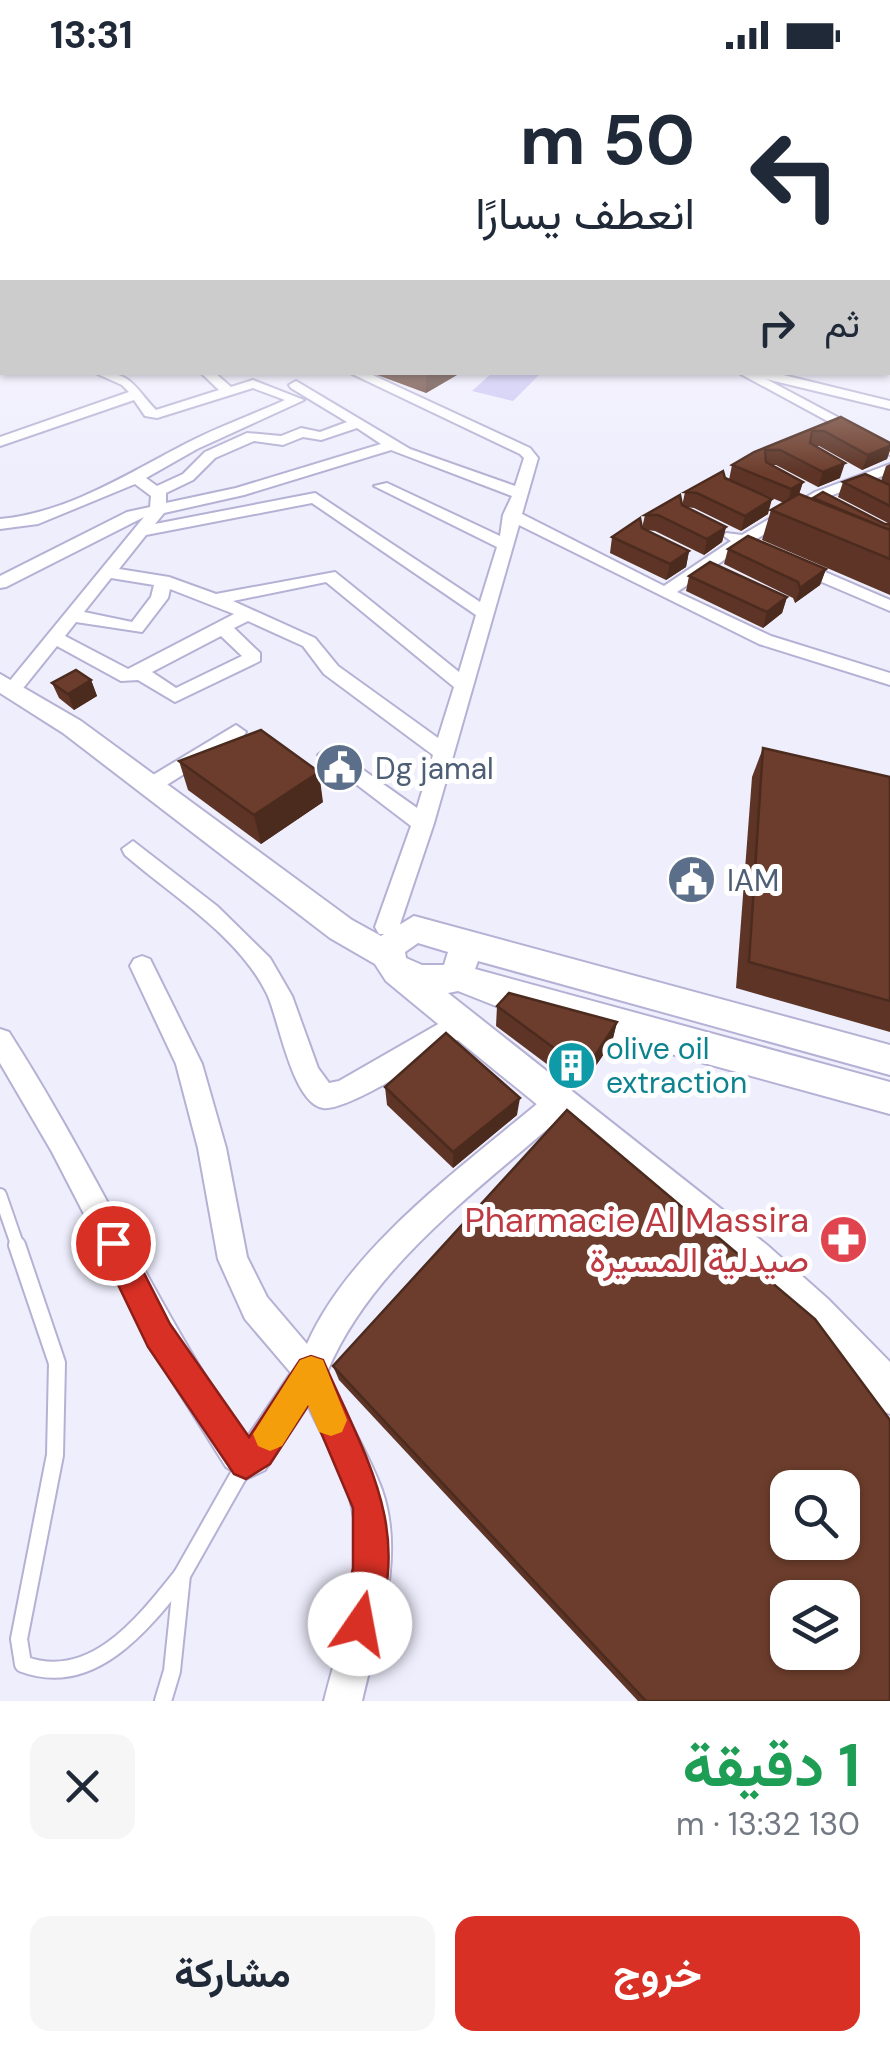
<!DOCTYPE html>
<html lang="ar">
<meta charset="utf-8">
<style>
:root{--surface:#fff;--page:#f6f6f7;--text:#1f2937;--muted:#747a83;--accent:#d93025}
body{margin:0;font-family:"DM Sans",Vazirmatn,sans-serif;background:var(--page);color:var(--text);direction:rtl;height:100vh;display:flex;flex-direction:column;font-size:38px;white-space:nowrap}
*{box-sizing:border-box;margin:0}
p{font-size:32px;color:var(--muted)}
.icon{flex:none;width:55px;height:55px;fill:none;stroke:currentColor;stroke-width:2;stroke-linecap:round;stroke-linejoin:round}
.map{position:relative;height:1631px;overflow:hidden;direction:ltr}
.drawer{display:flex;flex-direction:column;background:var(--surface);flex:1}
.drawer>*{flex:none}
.banner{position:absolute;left:0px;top:0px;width:890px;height:305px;box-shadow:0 2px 8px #0004;direction:rtl;background:#fff;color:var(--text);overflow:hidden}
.fabs{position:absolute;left:770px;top:1400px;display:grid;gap:20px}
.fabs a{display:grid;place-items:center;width:90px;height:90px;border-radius:20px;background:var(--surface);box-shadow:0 2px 8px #0004;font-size:50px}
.pin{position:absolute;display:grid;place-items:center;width:85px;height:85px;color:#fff;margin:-42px;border:5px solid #fff;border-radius:50%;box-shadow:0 2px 10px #0007}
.me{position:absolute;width:110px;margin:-55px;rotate:12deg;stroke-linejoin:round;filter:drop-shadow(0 0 8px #0008)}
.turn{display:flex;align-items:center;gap:35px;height:210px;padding:0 30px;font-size:45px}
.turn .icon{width:130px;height:130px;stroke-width:2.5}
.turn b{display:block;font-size:70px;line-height:85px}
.then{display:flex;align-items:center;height:95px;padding:0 30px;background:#0003;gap:20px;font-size:38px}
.round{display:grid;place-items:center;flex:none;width:105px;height:105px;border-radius:20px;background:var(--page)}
.summary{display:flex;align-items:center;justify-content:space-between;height:170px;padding:0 30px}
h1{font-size:60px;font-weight:700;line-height:75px;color:#1e9e55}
.cta{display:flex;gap:20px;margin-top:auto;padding:20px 30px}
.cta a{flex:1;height:115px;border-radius:20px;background:var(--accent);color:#fff;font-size:40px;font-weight:700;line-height:115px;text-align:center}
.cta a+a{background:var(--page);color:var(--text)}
.status{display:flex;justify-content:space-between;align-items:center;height:70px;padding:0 50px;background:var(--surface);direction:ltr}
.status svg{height:28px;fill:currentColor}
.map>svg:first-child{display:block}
.green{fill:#cac4f4}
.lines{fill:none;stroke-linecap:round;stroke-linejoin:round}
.lane-far1-casing{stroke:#b5b1d4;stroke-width:16}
.lane-casing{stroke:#b5b1d4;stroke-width:20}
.street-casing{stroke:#b5b1d4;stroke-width:4}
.secondary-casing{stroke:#b5b1d4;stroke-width:4}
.lane-far1{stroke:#fff;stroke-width:12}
.lane{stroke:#fff;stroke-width:16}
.street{fill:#fff;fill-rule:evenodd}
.secondary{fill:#fff;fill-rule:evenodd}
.wall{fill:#5d3426}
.shaded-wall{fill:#4c2b1f}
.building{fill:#6c3d2c;stroke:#4c2b1f;stroke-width:2.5;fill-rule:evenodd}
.route{fill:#d93025;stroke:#8d1f18;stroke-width:2.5}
.slow{fill:#f59e0b}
.labels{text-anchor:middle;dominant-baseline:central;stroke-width:10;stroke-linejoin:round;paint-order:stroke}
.service-label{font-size:30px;fill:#4e5e75;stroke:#fff;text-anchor:start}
.culture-label{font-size:30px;fill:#0d838f;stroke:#fff;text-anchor:start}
.near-health-label{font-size:35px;fill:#be3a42;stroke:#fff;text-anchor:end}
</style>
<div class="status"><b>13:31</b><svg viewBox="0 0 49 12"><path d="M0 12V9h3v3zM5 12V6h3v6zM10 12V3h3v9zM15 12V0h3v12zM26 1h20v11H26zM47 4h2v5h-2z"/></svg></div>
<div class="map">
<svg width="890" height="1631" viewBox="0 0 890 1631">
<rect width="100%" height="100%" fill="#efeefd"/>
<polygon class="green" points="528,302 539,305 513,331 472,321 492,303"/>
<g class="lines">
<defs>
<polyline id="lane-far1" points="0,1125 18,1177"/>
<g id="lane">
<path d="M17,1175L57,1293L55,1385L19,1569L23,1594C92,1620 143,1554 182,1505"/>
<polyline points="163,1631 172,1601 182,1505 246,1392"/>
</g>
<g id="street">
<rect x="0" y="181" width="2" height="6"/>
<polygon points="2,233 2,241 0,242 0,234"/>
<polygon points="2,277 2,285 0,286 0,278"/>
<path d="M93,302C133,302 132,315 156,340L219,320L200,302H214L231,317L253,310L304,330L197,379L146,408L157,416L183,404L205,382L247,363L281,366L301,358L320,362L347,352L291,318L289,315L296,311L410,379L515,416L524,388L520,384L348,302H366L530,378L538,388L522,444L664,516L731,471L724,466L726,463L742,465L815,422L890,394V403L825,428L755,470L760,475L758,478L743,477L677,522L771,566L890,603V615L759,574L519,455L434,753L399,857L395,864H379L375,857L411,756L318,685L328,678L335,680L417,738L433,685L324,604L303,576L248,551L234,558L260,583V591L175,632L138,610L121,611L57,576L20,622L13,624L4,618L144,447L6,517L0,518V506L127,442L150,437L151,426L135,414L38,454L0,459V449C67,443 127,404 185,374C217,357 252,345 285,330L253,318L157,348L145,346L134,330L0,376V367L129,322L122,315ZM357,358L381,374L236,418L166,433V423L193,410L215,388L254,371L283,375L303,367L321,370ZM391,380L512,426L503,445L500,466L387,413L374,416L497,477L480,532L315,423L155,454L164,443L244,425ZM312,433L476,545L459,602L335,502L216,524L169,507L119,499L146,465ZM111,508L154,515L151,527L132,552L84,542ZM326,512L454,617L438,668L338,596L315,568L233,531ZM170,519L234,544L128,599L65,566L76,552L142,562L168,528ZM221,566L242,586L176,618L152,602Z"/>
<polygon points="737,302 771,302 890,331 890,339 766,309 890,375 890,385"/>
<polygon points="795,489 890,530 890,541 789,498 789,490"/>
<polygon points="236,655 246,662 243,667 157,721 143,721 140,716 143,711"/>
<path d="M133,771L217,836L270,888L292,926L318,998L329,1013L339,1011L454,945L463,942L472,945L476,953L472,961C445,977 349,1042 323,1038C292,1033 279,949 267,924C239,866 172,826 125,785L122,779Z"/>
<path d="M142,886L150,889L202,994L226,1078L247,1187L267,1227L307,1274C351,1174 468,1093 550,1023L559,1020L568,1023L572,1032L568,1041C483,1117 372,1194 327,1302C342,1343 367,1379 382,1420C406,1489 377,1564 362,1631H324C341,1563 371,1488 347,1419C338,1390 320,1363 308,1335L265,1400L246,1409L226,1397L162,1295L52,1082L0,993V959L9,962C94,1094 157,1239 246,1369L291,1303L245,1249L218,1189L198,1078L176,994L130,896L134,889Z"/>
</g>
<path id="secondary" d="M0,604L81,651L352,850L381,866L414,846L890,975V1005L478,891L475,899L890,1012V1044L496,936L458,921L448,923L767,1175L828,1229L890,1292V1344L875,1338C727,1180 552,1049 386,911L375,894L330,868L63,663L0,623ZM418,873L448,882L444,895H422L406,888L405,882Z"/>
</defs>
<use href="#lane-far1" class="lane-far1-casing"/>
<use href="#lane" class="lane-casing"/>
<use href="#street" class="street-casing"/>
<use href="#secondary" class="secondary-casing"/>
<use href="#lane-far1" class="lane-far1"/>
<use href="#lane" class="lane"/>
<use href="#street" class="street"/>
<use href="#secondary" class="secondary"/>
</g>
<g class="wall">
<polygon points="369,302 462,302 426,323"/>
<polygon points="841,347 890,373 890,381 887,389 862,400 819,376 813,376 840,408 818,417 776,395 771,395 803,412 799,424 813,430 813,428 885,454 890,454 890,525 762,470 771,440 784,433 736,413 768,444 741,461 694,438 686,437 726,457 722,472 704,485 655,461 647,460 689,481 686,497 666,510 610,483 612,467 642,458 645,445 682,436 685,422 725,408 729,410 732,395"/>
<polygon points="890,394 890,454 838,427 843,412 881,411 886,396"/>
<polygon points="728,479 826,499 820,515 795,533 793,528 724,494"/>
<polygon points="689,506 787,527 782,543 763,558 686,521"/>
<polygon points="91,610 97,626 74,640 59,628 52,613"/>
<polygon points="763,678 890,707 890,962 736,918 752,707"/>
<polygon points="179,691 323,732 261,774 188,720"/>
<polygon points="497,936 617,952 612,972 580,1019 496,956"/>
<polygon points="385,1017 517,1045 453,1098 387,1035"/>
<polygon points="333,1296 890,1631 638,1631 339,1310"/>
</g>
<g class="shaded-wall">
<polygon points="426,302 462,302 426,323"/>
<polygon points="890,376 887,389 862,400 868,385"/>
<polygon points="845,393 840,408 818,417 823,402"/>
<polygon points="803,412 798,427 787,434 791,419"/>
<polygon points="772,429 768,444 741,461 745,446"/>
<polygon points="726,457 722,472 704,485 707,469"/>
<polygon points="689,481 686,497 666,510 670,494"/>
<polygon points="826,499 820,515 795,533 800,518"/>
<polygon points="787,527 782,543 763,558 767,542"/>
<polygon points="91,610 97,626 74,640 68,624"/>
<polygon points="319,702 323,732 261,774 254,745"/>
<polygon points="617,952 612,972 580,1019 585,1001"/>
<polygon points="520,1028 517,1045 453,1098 453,1082"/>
</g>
<g class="building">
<polygon points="841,347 890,373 890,376 868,385 824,361 812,361 810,373 845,393 823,402 780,380 765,380 766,392 803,412 791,419 732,395 754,382"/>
<polygon points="723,401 725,408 772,429 745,446 697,423 685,422"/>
<polygon points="865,404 890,415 890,436 843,412"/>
<polygon points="823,422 885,454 890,454 890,460 813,428"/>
<polygon points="799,424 890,460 890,489 771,440"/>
<polygon points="680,425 682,435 726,457 707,469 658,445 645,445"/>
<polygon points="640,448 642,458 689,481 670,494 612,467"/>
<polygon points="748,466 826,499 800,518 798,512 728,479"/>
<polygon points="710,492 787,527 767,542 689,506"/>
<polygon points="76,600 91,610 68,624 52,613"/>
<polygon points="261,660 319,702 254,745 179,691"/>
<polygon points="763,678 890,707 890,931 749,892"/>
<polygon points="509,923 617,952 585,1001 497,936"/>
<polygon points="446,963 520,1028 453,1082 385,1017"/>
<path d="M567,1040L815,1249L890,1350V1631H646L333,1296ZM788,1418H842V1472H788ZM788,1528H842V1582H788Z"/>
</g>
<linearGradient id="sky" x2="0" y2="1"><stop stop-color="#8bb6e8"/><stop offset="0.43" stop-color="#f8f7fe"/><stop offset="1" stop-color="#f8f7fe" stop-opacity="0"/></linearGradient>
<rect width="890" height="403" fill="url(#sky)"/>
<path class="route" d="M113,1158L123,1162L170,1254L249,1367L300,1290L311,1286L323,1290C364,1385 416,1462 372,1567L360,1572L347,1567L341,1554L353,1498V1438L309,1334L270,1394L246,1409L234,1404L148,1277L98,1173L103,1162Z"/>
<polygon class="slow" points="311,1286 323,1290 347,1350 342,1362 331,1366 319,1362 308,1335 282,1376 270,1381 258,1376 253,1364 300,1290"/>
<defs>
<symbol id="civic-disc" viewBox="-11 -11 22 22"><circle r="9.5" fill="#5c6f8a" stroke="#fff"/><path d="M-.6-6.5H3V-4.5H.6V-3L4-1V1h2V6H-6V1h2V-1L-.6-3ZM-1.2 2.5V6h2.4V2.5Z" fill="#fff"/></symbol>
<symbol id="building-disc" viewBox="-11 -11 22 22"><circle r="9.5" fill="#0f9aa8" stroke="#fff"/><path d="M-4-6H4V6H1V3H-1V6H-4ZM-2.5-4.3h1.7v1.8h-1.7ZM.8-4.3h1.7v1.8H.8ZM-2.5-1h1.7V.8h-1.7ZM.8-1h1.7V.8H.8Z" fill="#fff"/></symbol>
<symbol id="pharmacy-disc" viewBox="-11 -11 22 22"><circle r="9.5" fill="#e0444e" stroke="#fff"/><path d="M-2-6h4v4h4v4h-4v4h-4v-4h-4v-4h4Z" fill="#fff"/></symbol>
</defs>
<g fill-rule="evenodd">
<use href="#civic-disc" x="312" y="670" width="55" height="55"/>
<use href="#civic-disc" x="664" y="782" width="55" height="55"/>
<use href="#building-disc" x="544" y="968" width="55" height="55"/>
<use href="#pharmacy-disc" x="816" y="1142" width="55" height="55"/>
</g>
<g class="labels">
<g class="service-label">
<text x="375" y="698">Dg jamal</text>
<text x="727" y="810">IAM</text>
</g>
<g class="culture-label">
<text x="606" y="978">olive oil<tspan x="606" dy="34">extraction</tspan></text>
</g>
<g class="near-health-label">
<text x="809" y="1150">Pharmacie Al Massira<tspan x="809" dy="40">صيدلية المسيرة</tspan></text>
</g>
</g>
</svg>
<div class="fabs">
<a><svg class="icon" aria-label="search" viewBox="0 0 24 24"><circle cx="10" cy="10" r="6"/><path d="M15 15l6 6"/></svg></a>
<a><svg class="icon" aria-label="layers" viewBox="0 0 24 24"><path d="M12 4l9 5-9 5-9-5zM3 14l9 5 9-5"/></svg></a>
</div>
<div class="pin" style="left:113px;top:1173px;background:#d93025"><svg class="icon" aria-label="arrive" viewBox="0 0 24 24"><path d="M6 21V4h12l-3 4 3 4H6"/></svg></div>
<svg class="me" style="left:360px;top:1554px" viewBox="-20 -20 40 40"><circle r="19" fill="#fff"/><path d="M0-13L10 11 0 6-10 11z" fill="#d93025"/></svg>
<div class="banner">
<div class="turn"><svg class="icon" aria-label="left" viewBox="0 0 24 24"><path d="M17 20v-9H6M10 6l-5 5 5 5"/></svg><div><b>50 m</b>انعطف يسارًا</div></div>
<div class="then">ثم<svg class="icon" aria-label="right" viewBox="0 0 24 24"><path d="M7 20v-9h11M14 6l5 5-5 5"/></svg></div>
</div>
</div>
<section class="drawer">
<div class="summary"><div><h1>1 دقيقة</h1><p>130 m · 13:32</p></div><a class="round"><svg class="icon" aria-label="close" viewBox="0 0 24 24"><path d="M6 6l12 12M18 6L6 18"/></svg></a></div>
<div class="cta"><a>خروج</a><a>مشاركة</a></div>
</section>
